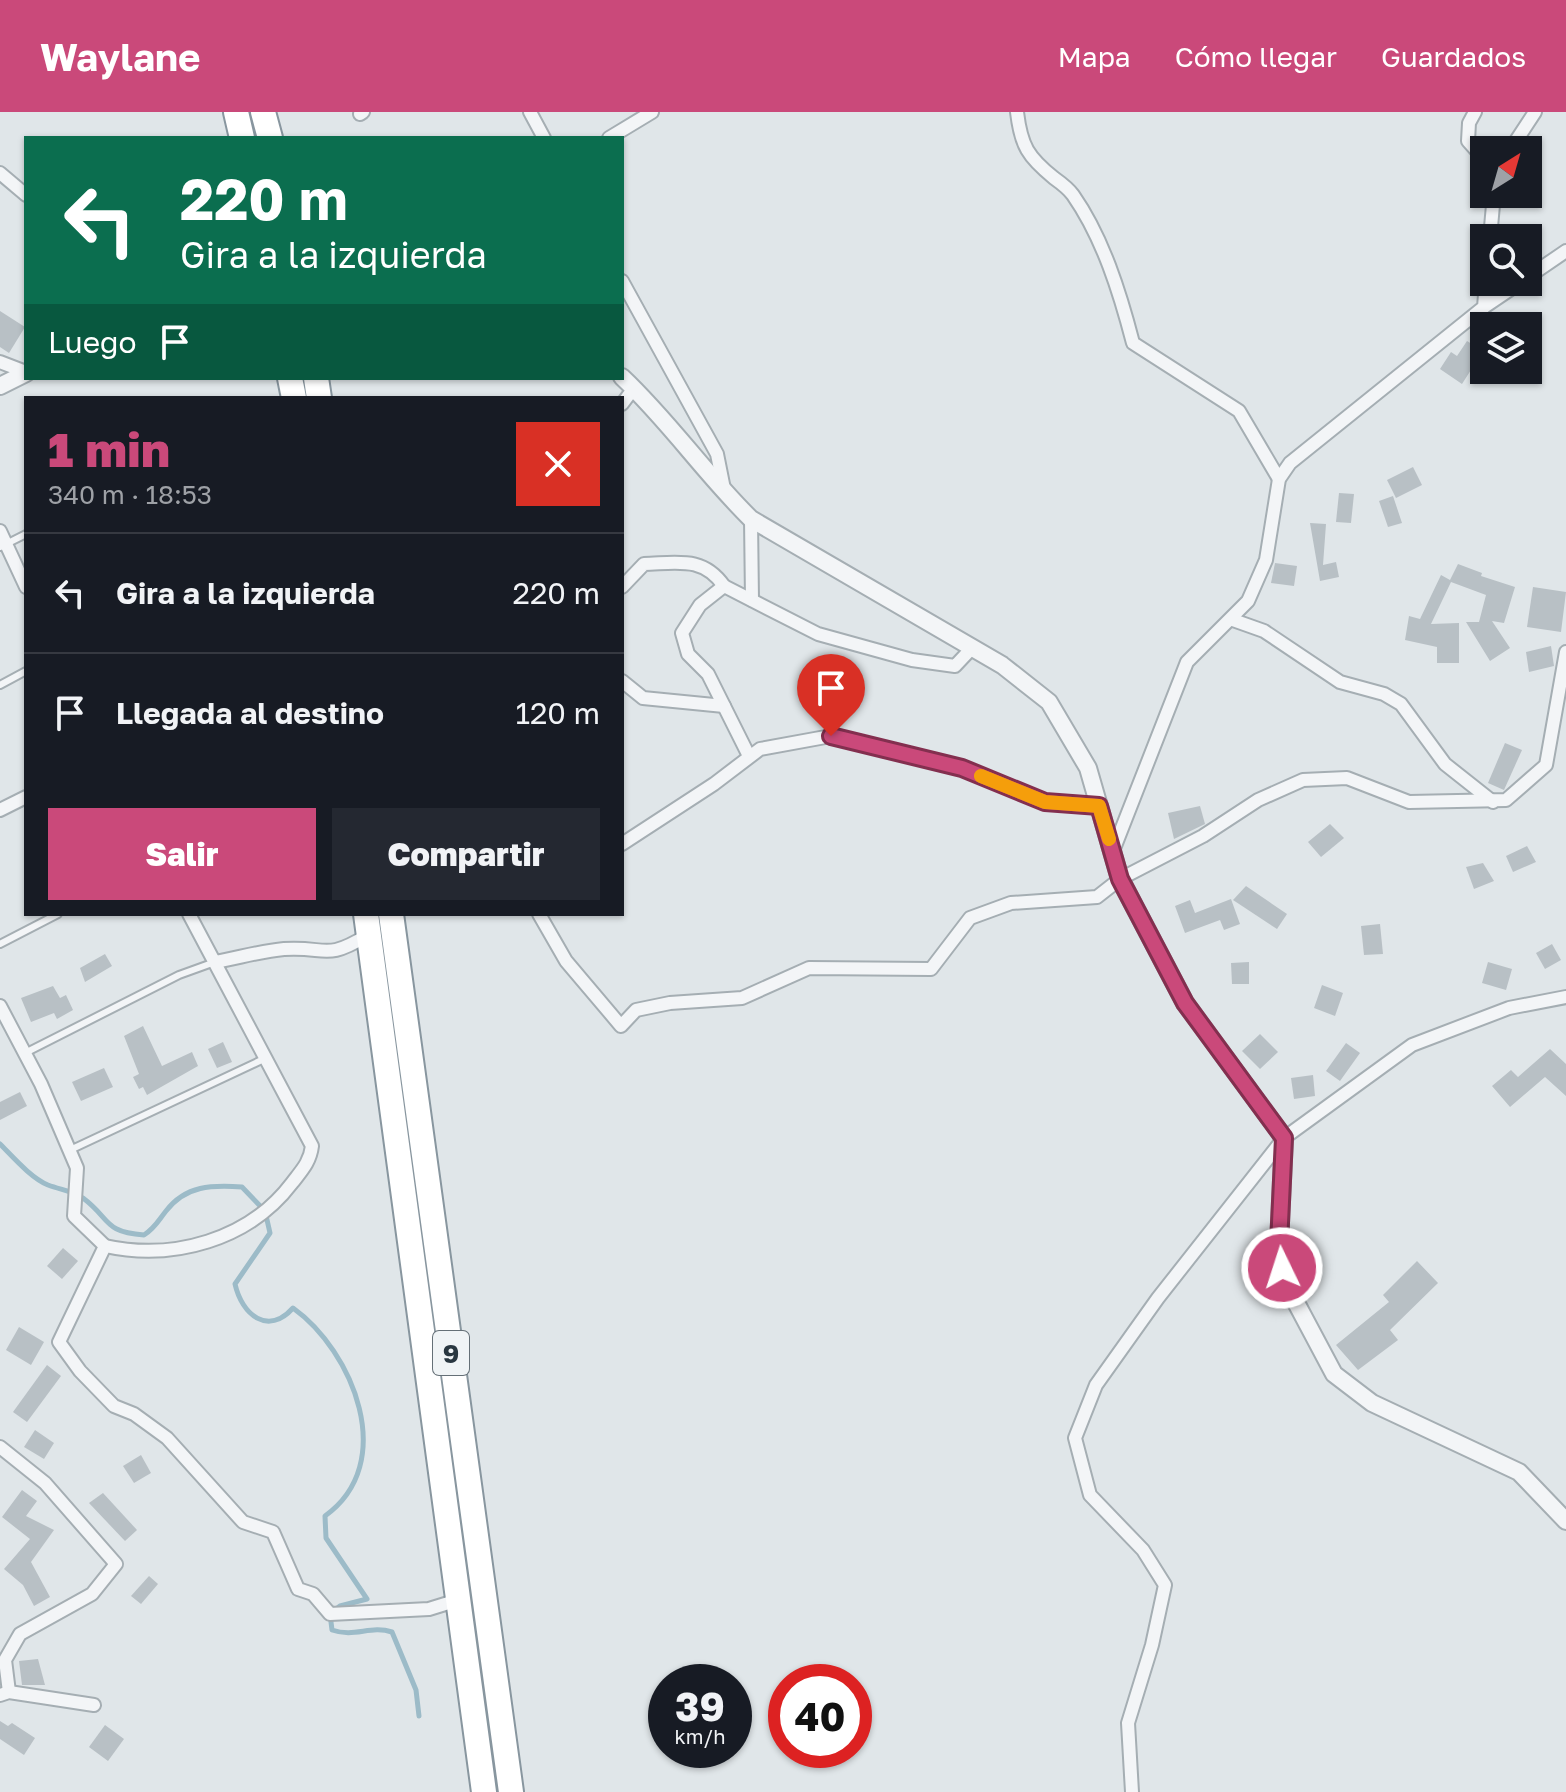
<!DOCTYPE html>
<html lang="es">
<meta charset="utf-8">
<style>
:root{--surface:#171b24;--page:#242831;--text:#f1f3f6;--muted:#9ea1a6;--line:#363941;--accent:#ca497a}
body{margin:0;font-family:"Golos Text",sans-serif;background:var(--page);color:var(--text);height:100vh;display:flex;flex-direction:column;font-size:30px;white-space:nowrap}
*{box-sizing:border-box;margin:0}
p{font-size:26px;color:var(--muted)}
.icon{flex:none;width:44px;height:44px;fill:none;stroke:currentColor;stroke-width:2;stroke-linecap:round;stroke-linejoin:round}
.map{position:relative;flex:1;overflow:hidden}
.side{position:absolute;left:24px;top:284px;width:600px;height:520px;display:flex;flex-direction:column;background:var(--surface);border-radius:0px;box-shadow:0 2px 6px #0004}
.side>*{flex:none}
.guide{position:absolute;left:24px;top:24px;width:600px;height:244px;border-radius:0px;box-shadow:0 2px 6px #0004;background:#0b6e4f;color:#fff;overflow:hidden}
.needle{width:52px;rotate:37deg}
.buttons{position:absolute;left:1470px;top:24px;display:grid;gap:16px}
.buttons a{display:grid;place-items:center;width:72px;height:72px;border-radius:0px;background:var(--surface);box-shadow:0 2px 6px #0004;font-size:40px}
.speed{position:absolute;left:648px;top:1552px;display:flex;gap:16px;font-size:40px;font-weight:700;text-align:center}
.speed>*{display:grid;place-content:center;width:104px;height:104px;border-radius:50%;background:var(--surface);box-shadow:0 2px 6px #0004;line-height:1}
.speed small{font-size:20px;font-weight:400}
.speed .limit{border:12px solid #d22;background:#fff;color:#111}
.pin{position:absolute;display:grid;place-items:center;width:68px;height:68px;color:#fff;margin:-82px -34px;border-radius:50% 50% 50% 0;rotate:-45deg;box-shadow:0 0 8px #0007}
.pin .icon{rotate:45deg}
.me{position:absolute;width:88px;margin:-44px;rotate:356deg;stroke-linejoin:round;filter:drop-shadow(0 0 6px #0008)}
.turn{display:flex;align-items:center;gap:28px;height:168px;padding:0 24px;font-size:36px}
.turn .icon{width:104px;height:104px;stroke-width:2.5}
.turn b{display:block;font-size:56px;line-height:68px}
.then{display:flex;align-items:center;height:76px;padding:0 24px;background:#0003;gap:16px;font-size:30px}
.round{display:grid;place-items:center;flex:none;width:84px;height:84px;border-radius:0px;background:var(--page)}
.overview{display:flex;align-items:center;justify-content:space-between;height:136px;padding:0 24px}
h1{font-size:48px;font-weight:800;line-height:60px;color:var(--accent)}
.cta{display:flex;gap:16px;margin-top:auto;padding:16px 24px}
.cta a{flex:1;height:92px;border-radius:0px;background:var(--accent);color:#fff;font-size:32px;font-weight:800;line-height:92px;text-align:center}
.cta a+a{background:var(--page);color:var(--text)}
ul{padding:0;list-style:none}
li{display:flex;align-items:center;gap:24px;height:120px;padding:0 24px;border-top:2px solid var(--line)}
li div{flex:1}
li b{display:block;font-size:30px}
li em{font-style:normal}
header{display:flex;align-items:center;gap:48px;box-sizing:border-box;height:112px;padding:0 40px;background:var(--accent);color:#fff}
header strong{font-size:38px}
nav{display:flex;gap:44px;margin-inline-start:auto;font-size:28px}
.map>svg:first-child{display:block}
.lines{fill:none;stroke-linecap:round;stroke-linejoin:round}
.stream{stroke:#9cbbc8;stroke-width:5}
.building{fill:#b8c0c5}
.service-casing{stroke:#a5aeb3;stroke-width:10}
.minor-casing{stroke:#a5aeb3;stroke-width:16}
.tertiary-casing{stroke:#a5aeb3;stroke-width:20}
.motorway-casing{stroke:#88969f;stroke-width:28}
.service{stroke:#f3f5f7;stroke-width:6}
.minor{stroke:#f3f5f7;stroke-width:12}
.tertiary{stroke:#f3f5f7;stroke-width:16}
.motorway{stroke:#fff;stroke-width:24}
.route-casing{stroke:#832f4f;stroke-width:20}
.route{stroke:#ca497a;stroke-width:14}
.slow{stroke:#f59e0b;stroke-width:14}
.labels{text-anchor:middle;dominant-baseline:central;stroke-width:8;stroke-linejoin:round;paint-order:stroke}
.shield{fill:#f0f4f6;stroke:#657077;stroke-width:2}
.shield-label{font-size:26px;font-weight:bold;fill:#293740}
</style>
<header>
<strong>Waylane</strong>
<nav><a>Mapa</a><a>Cómo llegar</a><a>Guardados</a></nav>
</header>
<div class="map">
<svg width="1566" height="1680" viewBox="0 0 1566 1680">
<rect width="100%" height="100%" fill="#e0e6e9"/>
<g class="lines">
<path class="stream" d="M0,1032C13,1045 31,1066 48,1073C61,1078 71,1078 83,1086C111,1107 103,1120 144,1123C155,1116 158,1109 166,1099C186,1073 212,1073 242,1075L265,1099L270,1121L235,1172C242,1203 268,1224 293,1196C353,1239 399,1351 325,1404L326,1426L367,1487L340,1494L330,1502L332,1518C355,1526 370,1513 392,1520L416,1578L419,1604"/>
</g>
<g class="building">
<polygon points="0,199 25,215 9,241 0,235"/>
<polygon points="1467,229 1483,239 1462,272 1440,257 1451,240 1457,244"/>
<polygon points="1413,355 1422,373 1396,386 1387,368"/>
<polygon points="1339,381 1354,382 1351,411 1336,410"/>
<polygon points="1393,384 1402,411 1388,415 1379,389"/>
<polygon points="1310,411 1326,412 1323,453 1336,450 1339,465 1320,469"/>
<polygon points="1275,451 1297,454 1294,474 1271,471"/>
<polygon points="1458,452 1482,461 1481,464 1515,475 1504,511 1492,509 1510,536 1490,549 1466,510 1479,510 1486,483 1451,470 1431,512 1459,511 1459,551 1437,551 1437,535 1405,528 1409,504 1420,507 1441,463 1450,468"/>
<polygon points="1533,475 1566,480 1561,520 1527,515"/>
<polygon points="1551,534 1554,554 1529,560 1526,540"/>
<polygon points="1505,631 1522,638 1504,678 1488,671"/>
<polygon points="1200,694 1205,712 1174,727 1168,701"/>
<polygon points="1330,712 1344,726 1321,745 1308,730"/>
<polygon points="1527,734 1536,750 1513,760 1506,744"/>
<polygon points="1483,751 1494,769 1474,777 1466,755"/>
<polygon points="1246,774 1287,802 1277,817 1233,788"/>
<polygon points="1231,787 1240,812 1224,818 1220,808 1185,821 1175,794 1190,788 1195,801"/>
<polygon points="1380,812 1383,842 1364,843 1361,814"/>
<polygon points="1552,832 1561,848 1545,857 1536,841"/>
<polygon points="105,842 112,854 85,870 80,856"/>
<polygon points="1249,850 1249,872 1232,872 1231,851"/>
<polygon points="1488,850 1512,857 1506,878 1482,871"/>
<polygon points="1322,873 1343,881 1335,904 1314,896"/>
<polygon points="53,874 60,886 66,883 73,898 57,907 54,901 31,910 21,886"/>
<polygon points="143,914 162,954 192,940 198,954 147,983 143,975 139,977 133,965 139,962 124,924"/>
<polygon points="1260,922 1278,940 1260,957 1242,939"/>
<polygon points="223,930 232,950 217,956 208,937"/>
<polygon points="1346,931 1360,941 1340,969 1326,959"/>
<polygon points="1550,937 1566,952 1566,984 1545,965 1510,995 1492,974 1511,958 1518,965"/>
<polygon points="104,956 113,975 81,989 72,970"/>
<polygon points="1313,963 1315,984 1294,987 1291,966"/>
<polygon points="20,980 27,994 0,1008 0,990"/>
<polygon points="63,1136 78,1149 62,1167 47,1154"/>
<polygon points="1417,1149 1438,1171 1390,1218 1398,1228 1358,1258 1336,1233 1389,1190 1383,1183"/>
<polygon points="19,1215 44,1230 31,1253 6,1238"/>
<polygon points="47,1253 61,1264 27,1310 13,1300"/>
<polygon points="35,1318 54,1331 44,1347 24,1335"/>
<polygon points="141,1343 151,1361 134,1371 123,1354"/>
<polygon points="22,1378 37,1389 26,1404 54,1418 31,1450 50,1485 34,1494 23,1473 4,1457 30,1427 2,1405"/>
<polygon points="103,1381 137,1418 125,1429 89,1391"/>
<polygon points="149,1464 158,1472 141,1492 131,1484"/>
<polygon points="38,1547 45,1573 22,1573 19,1549"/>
<polygon points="0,1609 8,1614 12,1611 35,1626 24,1643 0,1627"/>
<polygon points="105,1613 124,1627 108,1649 89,1635"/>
</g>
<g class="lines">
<defs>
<g id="service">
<polyline points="0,435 26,422"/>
<polyline points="0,573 26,559"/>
<polyline points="0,832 58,802"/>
<polyline points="25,941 179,863 215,850"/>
<polyline points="70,1038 266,946"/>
</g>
<g id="minor">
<polyline points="530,0 544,26"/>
<path d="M1017,0C1021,34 1028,45 1054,66C1061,71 1068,76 1073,83C1103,126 1120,181 1133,231L1239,299L1279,367"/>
<polyline points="1475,0 1469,11 1468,29 1484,47"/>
<polyline points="360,2 363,0"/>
<polyline points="609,26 652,0"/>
<polyline points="1510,38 1535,0"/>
<polyline points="0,61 26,83"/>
<polyline points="1490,126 1494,82"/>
<polyline points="1528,165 1566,139"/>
<polyline points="622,169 717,342 724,377"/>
<polyline points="1484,195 1521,170"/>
<polyline points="0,250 26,260"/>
<polyline points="622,292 634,276"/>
<polyline points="751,407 752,488"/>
<polyline points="0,419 26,475"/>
<path d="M622,475L644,452C678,451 703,444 724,474"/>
<polyline points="1233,508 1264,519 1340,570 1384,582 1401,592 1445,652 1493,690"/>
<polyline points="622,569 643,586 724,594"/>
<polyline points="749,644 708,562 688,542 682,521 700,493 724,474 818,522 912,548 955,554 971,537"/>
<polyline points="0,698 26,685"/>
<polyline points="622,732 714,672 760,637 831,624 962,656 1045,690 1099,694"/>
<polyline points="1113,739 1187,550 1248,489 1266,448 1279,367 1290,351 1484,195 1486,170"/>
<polyline points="539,802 566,849 621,914 636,898 670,891 742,886 809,856 931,857 970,806 1011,791 1097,785 1120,767 1203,724 1258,688 1303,668 1347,666 1409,690 1506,688 1546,653 1566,540"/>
<path d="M215,850C238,846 261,839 284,837C328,834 323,850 368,823"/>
<polyline points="0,894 41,972 77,1056 74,1104 105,1134 59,1230 80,1259 114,1294 134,1302 167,1326 243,1410 273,1420 298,1477 313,1482 330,1502 429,1497 458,1488"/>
<path d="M105,1134C173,1149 249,1128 292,1071C302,1058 310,1050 312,1034L189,802"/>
<polyline points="0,1335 45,1371 116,1452 92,1482 20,1522 5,1548 9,1580"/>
<polyline points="0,1583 9,1580 94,1593"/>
<polyline points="1132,1680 1128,1611 1152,1533 1165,1473 1143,1438 1090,1383 1075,1326 1096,1273 1158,1186 1284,1026 1412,933 1509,896 1566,885"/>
</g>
<g id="tertiary">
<path d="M622,265C669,309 705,362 751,407L1002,553L1049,590L1088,656L1120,767L1185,891L1284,1026L1279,1132L1282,1156L1292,1183L1334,1262L1372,1291L1519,1360L1566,1409"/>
<polyline points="0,274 26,261"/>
</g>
<g id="motorway">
<polyline points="236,0 242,26"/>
<polyline points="263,0 270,26"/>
<polyline points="290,266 294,286"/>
<polyline points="316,266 319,286"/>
<polyline points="366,802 484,1680"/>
<polyline points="391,802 511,1680"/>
</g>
</defs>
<use href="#service" class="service-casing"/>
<use href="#minor" class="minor-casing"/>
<use href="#tertiary" class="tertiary-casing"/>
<use href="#motorway" class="motorway-casing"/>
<use href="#service" class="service"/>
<use href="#minor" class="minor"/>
<use href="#tertiary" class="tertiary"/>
<use href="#motorway" class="motorway"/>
</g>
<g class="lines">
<defs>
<polyline id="route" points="831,624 962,656 1045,690 1099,694 1120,767 1185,891 1284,1026 1279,1132 1282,1156"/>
</defs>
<use href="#route" class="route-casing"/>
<use href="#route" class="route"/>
<polyline class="slow" points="981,664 1045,690 1099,694 1109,727"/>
</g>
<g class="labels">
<rect class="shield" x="433" y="1219" width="36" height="44" rx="6"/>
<g class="shield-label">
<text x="451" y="1241">9</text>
</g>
</g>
</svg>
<div class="buttons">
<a><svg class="needle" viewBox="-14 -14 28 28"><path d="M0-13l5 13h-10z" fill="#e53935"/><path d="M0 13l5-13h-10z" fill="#9ea1a6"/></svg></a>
<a><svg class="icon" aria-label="search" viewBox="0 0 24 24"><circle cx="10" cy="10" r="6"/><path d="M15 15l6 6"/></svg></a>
<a><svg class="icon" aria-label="layers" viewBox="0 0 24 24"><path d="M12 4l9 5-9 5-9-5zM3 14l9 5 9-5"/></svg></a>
</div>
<div class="speed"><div>39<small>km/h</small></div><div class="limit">40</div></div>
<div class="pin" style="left:831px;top:624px;background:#d93025"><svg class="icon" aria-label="arrive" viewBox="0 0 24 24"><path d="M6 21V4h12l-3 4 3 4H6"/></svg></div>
<svg class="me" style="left:1282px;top:1156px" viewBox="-20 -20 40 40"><circle r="17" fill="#ca497a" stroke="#fff" stroke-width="3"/><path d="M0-11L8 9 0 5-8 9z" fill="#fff"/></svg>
<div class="guide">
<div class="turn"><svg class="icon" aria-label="left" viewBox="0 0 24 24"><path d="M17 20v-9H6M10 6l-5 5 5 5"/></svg><div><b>220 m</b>Gira a la izquierda</div></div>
<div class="then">Luego<svg class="icon" aria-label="arrive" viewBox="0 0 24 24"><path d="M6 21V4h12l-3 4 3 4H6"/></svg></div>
</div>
<section class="side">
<div class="overview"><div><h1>1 min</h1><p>340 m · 18:53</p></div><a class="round" style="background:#d93025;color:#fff"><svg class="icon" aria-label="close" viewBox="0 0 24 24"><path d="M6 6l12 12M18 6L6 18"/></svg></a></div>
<ul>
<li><svg class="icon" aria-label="left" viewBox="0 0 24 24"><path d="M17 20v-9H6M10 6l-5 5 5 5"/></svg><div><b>Gira a la izquierda</b></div><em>220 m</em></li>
<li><svg class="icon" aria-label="arrive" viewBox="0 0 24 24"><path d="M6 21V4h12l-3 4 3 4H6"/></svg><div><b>Llegada al destino</b></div><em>120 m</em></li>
</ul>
<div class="cta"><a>Salir</a><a>Compartir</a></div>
</section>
</div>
